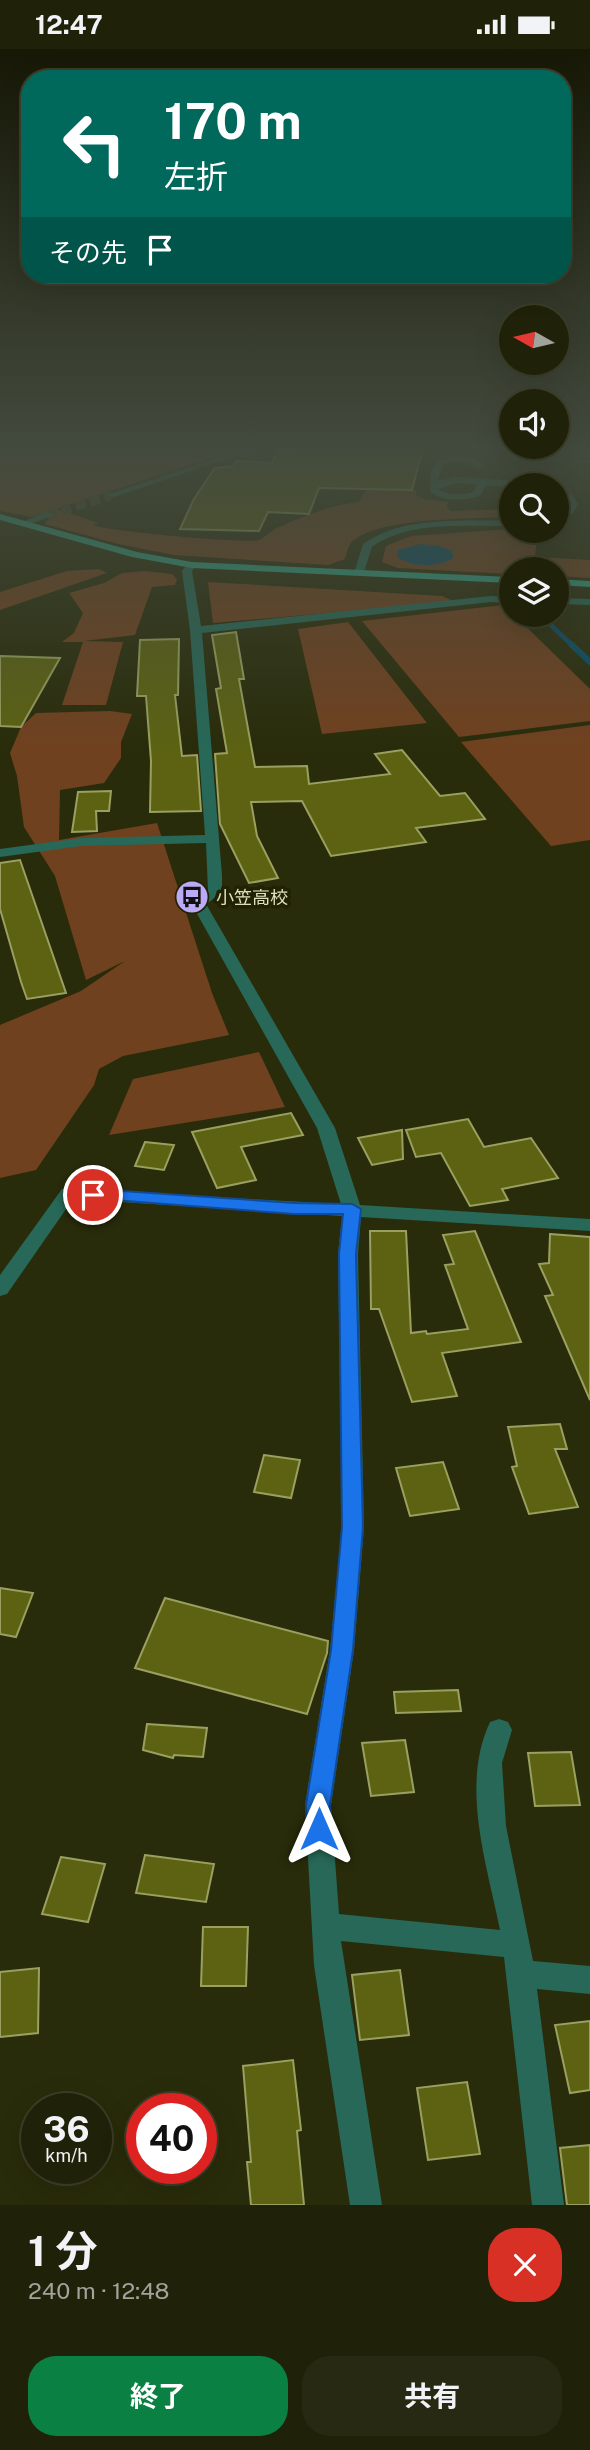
<!DOCTYPE html>
<html lang="ja">
<meta charset="utf-8">
<style>
:root{--surface:#1f2108;--page:#272912;--text:#f1f3f6;--muted:#a1a39c;--line:#3c3e29;--accent:#0b8043}
body{margin:0;font-family:"Public Sans","Noto Sans JP",sans-serif;background:var(--page);color:var(--text);height:100vh;display:flex;flex-direction:column;font-size:26px;white-space:nowrap}
*{box-sizing:border-box;margin:0}
p{font-size:23px;color:var(--muted)}
.icon{flex:none;width:38px;height:38px;fill:none;stroke:currentColor;stroke-width:2;stroke-linecap:round;stroke-linejoin:round}
.map{position:relative;height:2156px;overflow:hidden}
.drawer{display:flex;flex-direction:column;background:var(--surface);flex:1}
.drawer>*{flex:none}
.banner{position:absolute;left:21px;top:21px;width:550px;height:214px;border-radius:28px;box-shadow:0 7px 28px #0002,0 0 0 2px var(--line);background:#00695c;color:#fff;overflow:hidden}
.needle{width:46px;rotate:278deg}
.tools{position:absolute;left:499px;top:256px;display:grid;gap:14px}
.tools a{display:grid;place-items:center;width:70px;height:70px;border-radius:50%;background:var(--surface);box-shadow:0 7px 28px #0002,0 0 0 2px var(--line);font-size:35px}
.speed{position:absolute;left:21px;top:2044px;display:flex;gap:14px;font-size:35px;font-weight:700;text-align:center}
.speed>*{display:grid;place-content:center;width:91px;height:91px;border-radius:50%;background:var(--surface);box-shadow:0 7px 28px #0002,0 0 0 2px var(--line);line-height:1}
.speed small{font-size:18px;font-weight:400}
.speed .limit{border:10px solid #d22;background:#fff;color:#111}
.pin{position:absolute;display:grid;place-items:center;width:60px;height:60px;color:#fff;margin:-30px;border:4px solid #fff;border-radius:50%;box-shadow:0 2px 7px #0007}
.me{position:absolute;width:77px;margin:-38px;rotate:0deg;stroke-linejoin:round;filter:drop-shadow(0 0 5px #0008)}
.turn{display:flex;align-items:center;gap:24px;height:147px;padding:0 28px;font-size:32px}
.turn .icon{width:91px;height:91px;stroke-width:2.5}
.turn b{display:block;font-size:49px;line-height:60px}
.then{display:flex;align-items:center;height:66px;padding:0 28px;background:#0003;gap:14px;font-size:26px}
.round{display:grid;place-items:center;flex:none;width:74px;height:74px;border-radius:28px;background:var(--page)}
.headline{display:flex;align-items:center;justify-content:space-between;height:119px;padding:0 28px}
h1{font-size:42px;font-weight:700;line-height:52px}
.cta{display:flex;gap:14px;margin-top:auto;padding:14px 28px}
.cta a{flex:1;height:80px;border-radius:28px;background:var(--accent);color:#fff;font-size:28px;font-weight:700;line-height:80px;text-align:center}
.cta a+a{background:var(--page);color:var(--text)}
.status{display:flex;justify-content:space-between;align-items:center;height:49px;padding:0 35px;background:var(--surface);direction:ltr}
.status svg{height:19px;fill:currentColor}
.map>svg:first-child{display:block}
.green{fill:#70411f}
.water{fill:#074d6a}
.lines{fill:none;stroke-linecap:round;stroke-linejoin:round}
.stream-far1{stroke:#074d6a;stroke-width:4.5}
.stream{stroke:#074d6a;stroke-width:6}
.building{fill:#5c6212;stroke:#99a060;stroke-width:2}
.minor-tunnel{stroke:#444725;stroke-width:10;stroke-dasharray:10 5;stroke-linecap:butt}
.path{stroke:#888c6b;stroke-width:2.5;stroke-dasharray:1 2.5;stroke-linecap:butt}
.minor{fill:#276858;fill-rule:evenodd}
.major{fill:#2fa287;fill-rule:evenodd}
.route{fill:#1a73e8;stroke:#114b97;stroke-width:2}
.labels{text-anchor:middle;dominant-baseline:central;stroke-width:7;stroke-linejoin:round;paint-order:stroke}
.poi-label{font-size:18px;fill:#dce1c1;stroke:#202202;text-anchor:start}
</style>
<div class="status"><b>12:47</b><svg viewBox="0 0 49 12"><path d="M0 12V9h3v3zM5 12V6h3v6zM10 12V3h3v9zM15 12V0h3v12zM26 1h20v11H26zM47 4h2v5h-2z"/></svg></div>
<div class="map">
<svg width="590" height="2156" viewBox="0 0 590 2156">
<rect width="100%" height="100%" fill="#292c0a"/>
<g class="green">
<path d="M0,399H243L56,460L99,474L93,476C106,482 246,495 259,491C265,488 271,482 277,479C304,467 330,456 359,453L366,441H416V446L424,450L448,453L447,458L450,462L511,460V468C473,470 383,468 354,491C348,495 347,503 345,510L328,516L174,506L118,495L45,475L46,472L53,469L42,465L31,468L0,462Z"/>
<polygon points="511,480 528,481 537,487 535,508 590,511 590,529 557,527 556,520 511,520 511,525 398,519 382,513 386,497 411,487"/>
<polygon points="99,520 107,524 0,561 0,543 67,522"/>
<polygon points="145,522 172,525 177,530 175,536 152,538 135,586 84,592 123,593 106,656 62,656 83,593 62,593 74,584 83,564 69,544 104,534 122,524"/>
<polygon points="208,533 442,547 456,553 213,574"/>
<polygon points="504,556 590,640 590,672 459,688 362,572"/>
<polygon points="348,573 427,674 322,685 298,580"/>
<polygon points="110,662 132,665 121,693 121,709 104,734 60,741 59,791 157,774 212,944 229,986 123,1007 99,1020 94,1036 36,1121 0,1129 0,976 81,942 125,912 86,931 55,827 24,778 17,727 10,704 21,678 36,664"/>
<polygon points="590,676 590,791 551,797 461,693"/>
<polygon points="259,1003 285,1058 109,1086 133,1030"/>
</g>
<path class="water" d="M420,495L439,497L452,502L453,509C438,519 412,518 397,508L398,501Z"/>
<g class="lines">
<polyline class="stream-far1" points="539,565 573,597"/>
<polyline class="stream" points="571,595 590,613"/>
</g>
<g class="building">
<polygon points="303,399 423,399 412,441 319,439 309,465 268,463 259,482 180,480 194,450 215,419 234,417 236,412 272,414 278,402 301,402"/>
<polygon points="236,583 244,630 239,630 255,718 307,717 309,735 390,725 375,705 402,701 440,747 465,744 485,770 416,779 426,793 331,807 302,752 251,753 257,787 278,829 249,834 220,775 215,705 227,704 216,640 221,639 212,586"/>
<polygon points="179,590 178,646 175,646 182,707 197,706 201,762 150,763 151,712 146,647 137,647 140,591"/>
<polygon points="0,607 60,609 21,678 0,677"/>
<polygon points="111,742 109,762 96,762 97,782 72,783 78,743"/>
<polygon points="20,811 66,944 27,950 21,933 0,860 0,814"/>
<polygon points="291,1064 303,1086 241,1098 256,1131 217,1139 192,1083"/>
<polygon points="468,1070 484,1098 531,1089 558,1129 502,1140 508,1151 470,1157 441,1104 416,1108 406,1081"/>
<polygon points="402,1081 403,1110 372,1116 358,1089"/>
<polygon points="145,1093 174,1096 164,1121 135,1117"/>
<polygon points="370,1182 406,1182 411,1284 426,1282 427,1285 468,1280 445,1216 454,1215 443,1186 475,1182 521,1293 442,1304 457,1347 412,1353 379,1260 371,1260"/>
<polygon points="550,1185 590,1188 590,1351 545,1247 553,1246 539,1215 549,1214"/>
<polygon points="560,1375 567,1400 555,1400 578,1458 529,1465 512,1418 517,1417 508,1378"/>
<polygon points="264,1406 300,1411 291,1449 254,1443"/>
<polygon points="443,1413 459,1460 410,1467 396,1419"/>
<polygon points="0,1539 33,1544 16,1588 0,1585"/>
<polygon points="165,1549 328,1592 327,1604 307,1665 135,1619"/>
<polygon points="458,1641 461,1662 396,1664 394,1643"/>
<polygon points="147,1675 207,1679 203,1708 174,1706 173,1709 143,1701"/>
<polygon points="405,1691 414,1743 371,1747 362,1694"/>
<polygon points="571,1703 580,1756 535,1757 528,1704"/>
<polygon points="145,1806 214,1815 206,1853 136,1844"/>
<polygon points="61,1808 105,1815 88,1873 42,1865"/>
<polygon points="203,1878 248,1878 246,1937 201,1937"/>
<polygon points="39,1919 38,1984 0,1988 0,1923"/>
<polygon points="400,1921 409,1986 360,1991 352,1926"/>
<polygon points="590,1972 590,2041 570,2044 555,1976"/>
<polygon points="293,2011 301,2081 297,2082 304,2156 251,2156 247,2113 251,2113 243,2017"/>
<polygon points="467,2033 480,2105 428,2111 417,2039"/>
<polygon points="590,2096 590,2156 567,2156 560,2099"/>
</g>
<g class="lines">
<polyline class="minor-tunnel" points="47,466 111,446"/>
<g class="path">
<polyline points="514,410 533,410"/>
<polyline points="546,411 564,412"/>
<polyline points="578,412 590,413"/>
<polyline points="407,418 420,418"/>
</g>
<g class="minor">
<polygon points="248,399 260,399 114,448 106,446"/>
<path d="M458,407L474,410L485,417L481,420C461,412 442,403 438,432L456,428L536,433L540,436L486,437L480,447C463,451 446,454 430,443L431,423L437,412ZM456,434L477,435L473,443C461,446 449,447 438,440Z"/>
<polygon points="556,438 573,447 578,455 573,464 556,471 556,464 566,460 568,455 556,445"/>
<polygon points="47,463 52,466 50,468 24,477 19,474"/>
<path d="M511,471V477C467,478 409,471 372,498L363,526L354,524L363,495C404,466 463,473 511,471Z"/>
<path d="M188,514L197,516L192,522L201,577L491,547L511,548V554L491,553L202,584L222,826V844L206,855L335,1079L360,1156L590,1170V1182L361,1168L358,1205L364,1478L354,1601L331,1756L339,1865L500,1881C487,1815 460,1737 490,1673L499,1670L508,1673L512,1681L502,1714L506,1777L533,1912L590,1917V1945L537,1940L564,2156H532L504,1908L341,1892L382,2156H350L314,1916L305,1756L330,1601L342,1478L338,1205L342,1167L73,1150L7,1245L0,1247V1226L62,1140L341,1155L317,1079L191,854L208,842L206,794L81,797L0,808V800L81,789L205,786L190,581L182,522Z"/>
<polygon points="556,549 590,550 590,556 556,555"/>
</g>
<g class="major">
<polygon points="0,465 137,503 192,513 511,528 511,534 192,519 132,508 0,471"/>
<polygon points="556,530 590,532 590,538 556,536"/>
</g>
</g>
<linearGradient id="sky" x2="0" y2="1"><stop stop-color="#171806"/><stop offset="0.57" stop-color="#434b3e"/><stop offset="1" stop-color="#434b3e" stop-opacity="0"/></linearGradient>
<rect width="590" height="701" fill="url(#sky)"/>
<polygon class="route" points="93,1140 294,1154 352,1155 361,1160 356,1205 363,1478 353,1601 330,1756 331,1780 328,1788 319,1791 311,1788 307,1780 306,1756 331,1601 342,1478 339,1205 343,1165 294,1165 87,1149 84,1146"/>
<defs>
<symbol id="bus-disc" viewBox="-11 -11 22 22"><circle r="9.5" fill="#bbaaf6" stroke="#202202"/><path d="M-5-6H5V4H4V6H2V4H-2V6H-4V4H-5ZM-3.5-4V0h7V-4ZM-3.5 1.2v1.5H-2V1.2ZM2 1.2v1.5H3.5V1.2Z" fill="#111"/></symbol>
</defs>
<g fill-rule="evenodd">
<use href="#bus-disc" x="173" y="829" width="38" height="38"/>
</g>
<g class="labels">
<g class="poi-label">
<text x="216" y="848">小笠高校</text>
</g>
</g>
</svg>
<div class="tools">
<a><svg class="needle" viewBox="-14 -14 28 28"><path d="M0-13l5 13h-10z" fill="#e53935"/><path d="M0 13l5-13h-10z" fill="#a1a39c"/></svg></a>
<a><svg class="icon" aria-label="sound" viewBox="0 0 24 24"><path d="M4 9h4l5-4v14l-5-4H4zM17 9q2 3 0 6"/></svg></a>
<a><svg class="icon" aria-label="search" viewBox="0 0 24 24"><circle cx="10" cy="10" r="6"/><path d="M15 15l6 6"/></svg></a>
<a><svg class="icon" aria-label="layers" viewBox="0 0 24 24"><path d="M12 4l9 5-9 5-9-5zM3 14l9 5 9-5"/></svg></a>
</div>
<div class="speed"><div>36<small>km/h</small></div><div class="limit">40</div></div>
<div class="pin" style="left:93px;top:1146px;background:#d93025"><svg class="icon" aria-label="arrive" viewBox="0 0 24 24"><path d="M6 21V4h12l-3 4 3 4H6"/></svg></div>
<svg class="me" style="left:319px;top:1780px" viewBox="-20 -20 40 40"><path d="M0-17L14 15 0 8-14 15z" fill="#1a73e8" stroke="#fff" stroke-width="4"/></svg>
<div class="banner">
<div class="turn"><svg class="icon" aria-label="left" viewBox="0 0 24 24"><path d="M17 20v-9H6M10 6l-5 5 5 5"/></svg><div><b>170 m</b>左折</div></div>
<div class="then">その先<svg class="icon" aria-label="arrive" viewBox="0 0 24 24"><path d="M6 21V4h12l-3 4 3 4H6"/></svg></div>
</div>
</div>
<section class="drawer">
<div class="headline"><div><h1>1 分</h1><p>240 m · 12:48</p></div><a class="round" style="background:#d93025;color:#fff"><svg class="icon" aria-label="close" viewBox="0 0 24 24"><path d="M6 6l12 12M18 6L6 18"/></svg></a></div>
<div class="cta"><a>終了</a><a>共有</a></div>
</section>
